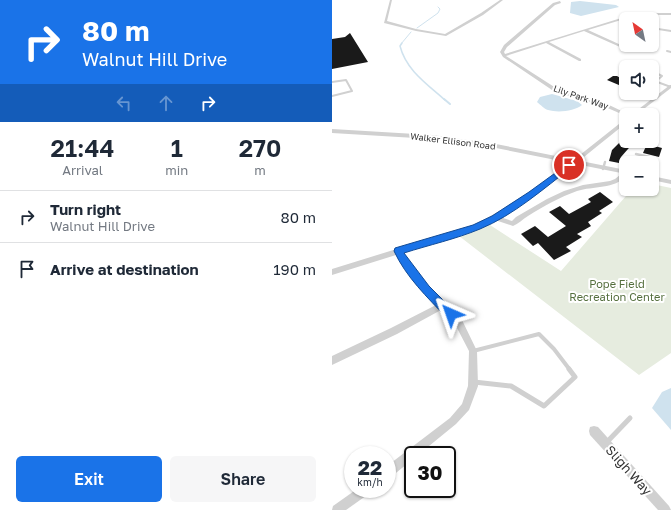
<!DOCTYPE html>
<meta charset="utf-8">
<style>
:root{--surface:#fff;--page:#f6f6f7;--text:#1f2937;--muted:#747a83;--line:#e0e1e3;--accent:#1a73e8}
body{margin:0;font-family:"Golos Text",sans-serif;background:var(--page);color:var(--text);height:100vh;display:flex;flex-direction:column;font-size:15px;white-space:nowrap}
*{box-sizing:border-box;margin:0}
p{font-size:13px;color:var(--muted)}
.icon{flex:none;width:22px;height:22px;fill:none;stroke:currentColor;stroke-width:2;stroke-linecap:round;stroke-linejoin:round}
.map{position:relative;flex:1;overflow:hidden}
.details{display:flex;flex-direction:column;background:var(--surface);width:332px}
.details>*{flex:none}
.top-card{background:#1a73e8;color:#fff;overflow:hidden}
.needle{width:26px;rotate:327deg}
.fabs{position:absolute;left:287px;top:12px;display:grid;gap:8px}
.fabs a{display:grid;place-items:center;width:40px;height:40px;border-radius:6px;background:var(--surface);box-shadow:0 1px 3px #0004;font-size:20px}
.speed{position:absolute;left:12px;top:446px;display:flex;gap:8px;font-size:20px;font-weight:700;text-align:center}
.speed>*{display:grid;place-content:center;width:52px;height:52px;border-radius:50%;background:var(--surface);box-shadow:0 1px 3px #0004;line-height:1}
.speed small{font-size:10px;font-weight:400}
.speed .limit{border:2px solid #111;border-radius:6px;background:#fff;color:#111}
.pin{position:absolute;display:grid;place-items:center;width:34px;height:34px;color:#fff;margin:-17px;border:2px solid #fff;border-radius:50%;box-shadow:0 1px 4px #0007}
.me{position:absolute;width:44px;margin:-22px;rotate:317deg;stroke-linejoin:round;filter:drop-shadow(0 0 3px #0008)}
.turn{display:flex;align-items:center;gap:14px;height:84px;padding:0 16px;font-size:18px}
.turn .icon{width:52px;height:52px;stroke-width:2.5}
.turn b{display:block;font-size:28px;line-height:34px}
.lanes{display:flex;align-items:center;height:38px;padding:0 16px;background:#0003;justify-content:center;gap:20px;direction:ltr}
.lanes .off{opacity:.35}
.eta{display:flex;justify-content:space-evenly;align-items:center;height:68px;text-align:center}
.eta b{font-size:24px;font-weight:600;line-height:28px}
.action{display:flex;gap:8px;margin-top:auto;padding:8px 16px}
.action a{flex:1;height:46px;border-radius:6px;background:var(--accent);color:#fff;font-size:16px;font-weight:600;line-height:46px;text-align:center}
.action a+a{background:var(--page);color:var(--text)}
ul{padding:0;list-style:none}
li{display:flex;align-items:center;gap:12px;height:52px;padding:0 16px;border-top:1px solid var(--line)}
li div{flex:1}
li b{display:block;font-size:15px}
li em{font-style:normal}
main{display:flex;flex:1;min-height:0}
.map>svg:first-child{display:block}
.green{fill:#e6ecdf}
.water{fill:#cfe2ee}
.lines{fill:none;stroke-linecap:round;stroke-linejoin:round}
.stream-far2{stroke:#cfe2ee;stroke-width:1}
.stream-far1{stroke:#cfe2ee;stroke-width:1.5}
.stream{stroke:#cfe2ee;stroke-width:2}
.building{fill:#1a1a1a}
.service-far4{stroke:#d0d0d0;stroke-width:2}
.service-far3{stroke:#d0d0d0;stroke-width:2.5}
.service-far2{stroke:#d0d0d0;stroke-width:3}
.service-far1{stroke:#d0d0d0;stroke-width:4}
.service{stroke:#d0d0d0;stroke-width:5}
.minor{fill:#d0d0d0;fill-rule:evenodd}
.tertiary{fill:#d0d0d0;fill-rule:evenodd}
.route{fill:#1a73e8;stroke:#114b97}
.labels{text-anchor:middle;dominant-baseline:central;stroke-width:4;stroke-linejoin:round;paint-order:stroke}
.far-street-label{font-size:9px;fill:#333;stroke:#fff}
.park-label{font-size:11px;fill:#56703f;stroke:#fff}
.near-street-label{font-size:13px;fill:#333;stroke:#fff}
</style>
<main>
<section class="details">
<div class="top-card">
<div class="turn"><svg class="icon" aria-label="right" viewBox="0 0 24 24"><path d="M7 20v-9h11M14 6l5 5-5 5"/></svg><div><b>80 m</b>Walnut Hill Drive</div></div>
<div class="lanes"><svg class="icon off" aria-label="left" viewBox="0 0 24 24"><path d="M17 20v-9H6M10 6l-5 5 5 5"/></svg><svg class="icon off" aria-label="ahead" viewBox="0 0 24 24"><path d="M12 20V5M6 11l6-6 6 6"/></svg><svg class="icon" aria-label="right" viewBox="0 0 24 24"><path d="M7 20v-9h11M14 6l5 5-5 5"/></svg></div>
</div>
<div class="eta">
<div><b>21:44</b><p>Arrival</p></div>
<div><b>1</b><p>min</p></div>
<div><b>270</b><p>m</p></div>
</div>
<ul>
<li><svg class="icon" aria-label="right" viewBox="0 0 24 24"><path d="M7 20v-9h11M14 6l5 5-5 5"/></svg><div><b>Turn right</b><p>Walnut Hill Drive</p></div><em>80 m</em></li>
<li><svg class="icon" aria-label="arrive" viewBox="0 0 24 24"><path d="M6 21V4h12l-3 4 3 4H6"/></svg><div><b>Arrive at destination</b></div><em>190 m</em></li>
</ul>
<div class="action"><a>Exit</a><a>Share</a></div>
</section>
<div class="map">
<svg width="339" height="510" viewBox="0 0 339 510">
<rect width="100%" height="100%" fill="#fff"/>
<polygon class="green" points="320,184 339,188 339,353 307,375 127,236 158,225 229,271 300,189 320,189"/>
<g class="water">
<polygon points="248,1 284,5 287,7 249,16 238,13 239,2"/>
<path d="M220,94L245,101L250,105C243,111 226,113 216,110C212,109 209,105 205,102L208,97Z"/>
<polygon points="339,388 339,430 320,408 330,392"/>
</g>
<g class="lines">
<g class="stream-far2">
<polyline points="85,28 106,13 108,9 106,7"/>
<polyline points="69,44 79,32"/>
</g>
<path class="stream-far1" d="M70,43L68,46C74,70 95,84 113,100"/>
<polyline class="stream" points="112,99 118,104"/>
</g>
<g class="building">
<polygon points="18,33 36,62 0,69 0,39 13,37"/>
<polygon points="281,76 285,76 290,79 294,78 294,88 275,80"/>
<polygon points="294,136 294,141 303,141 289,157 287,163 277,161 280,150"/>
<polygon points="315,144 330,148 327,157 311,153"/>
<polygon points="268,192 281,202 267,211 270,213 256,222 259,226 245,234 250,237 234,247 239,251 222,260 206,243 201,246 189,234 203,226 216,237 234,226 217,212 228,206 237,214 259,202 256,199"/>
</g>
<g class="lines">
<g class="service-far4">
<polyline points="335,51 339,52"/>
<polyline points="298,67 307,67"/>
<polyline points="320,71 330,76 323,82"/>
<polyline points="320,80 339,87"/>
<polyline points="0,82 14,80 20,91 0,96"/>
</g>
<g class="service-far3">
<polyline points="304,154 322,158 324,161 324,170"/>
<polyline points="271,169 273,162"/>
</g>
<polyline class="service-far2" points="324,169 324,179"/>
<polyline class="service-far1" points="141,351 207,334 222,349 238,370"/>
<g class="service">
<polyline points="142,382 179,386 212,406 243,377 237,369"/>
<polyline points="274,443 298,418"/>
</g>
<g class="minor">
<polygon points="58,0 60,0 55,21 84,29 113,34 149,13 168,0 171,0 151,15 114,36 84,31 52,23"/>
<polygon points="228,1 229,3 223,5 175,47 172,52 173,54 299,15 317,13 339,13 339,15 317,15 299,17 256,30 289,45 288,47 252,31 217,42 249,59 249,61 247,61 214,43 174,56 227,90 275,104 298,115 294,116 271,106 223,92 171,57 168,52 172,45 221,3"/>
<polygon points="320,27 339,30 339,32 320,29"/>
<polygon points="338,85 339,85 339,88 304,115 299,115"/>
<path d="M292,120H294V123C253,156 213,190 168,217L180,221L184,217L215,199L232,191L251,185L278,181L283,179L294,170V176C283,189 261,186 245,191C228,197 212,206 196,216C191,219 186,224 181,226L163,220L146,229L70,253L96,287L111,302L114,303L115,305L130,320L145,351L146,386L137,410L124,424L86,455H81V459L59,477L55,478V466L118,418L130,404L136,386L137,351L124,326L109,310L65,334L0,365V356L59,328L104,305C89,290 75,273 64,255L0,275V269L142,225C197,197 244,158 292,120Z"/>
<polygon points="262,426 266,427 337,506 339,510 326,510 258,435 257,431 258,427"/>
<polygon points="25,489 39,489 38,493 14,510 0,510 1,506"/>
</g>
<g class="tertiary">
<polygon points="0,129 100,135 164,144 294,170 294,174 164,148 100,139 0,133"/>
<polygon points="320,176 339,180 339,184 320,180"/>
</g>
</g>
<path class="route" d="M237,163L240,164V167C211,189 182,215 148,229C124,239 97,245 72,253L97,286L122,311L124,314L122,318L119,319L115,318C95,297 74,277 62,251L63,248L141,225L160,216L197,192Z"/>
<g class="labels">
<g class="far-street-label">
<text transform="translate(249 97) rotate(19)">Lily Park Way</text>
<text transform="translate(121 141) rotate(7)">Walker Ellison Road</text>
</g>
<g class="park-label">
<text x="285" y="283">Pope Field<tspan x="285" dy="13">Recreation Center</tspan></text>
</g>
<g class="near-street-label">
<text transform="translate(297 470) rotate(48)">Sligh Way</text>
</g>
</g>
</svg>
<div class="fabs">
<a><svg class="needle" viewBox="-14 -14 28 28"><path d="M0-13l5 13h-10z" fill="#e53935"/><path d="M0 13l5-13h-10z" fill="#747a83"/></svg></a>
<a><svg class="icon" aria-label="sound" viewBox="0 0 24 24"><path d="M4 9h4l5-4v14l-5-4H4zM17 9q2 3 0 6"/></svg></a>
<a>+</a>
<a>−</a>
</div>
<div class="speed"><div>22<small>km/h</small></div><div class="limit">30</div></div>
<div class="pin" style="left:237px;top:165px;background:#d93025"><svg class="icon" aria-label="arrive" viewBox="0 0 24 24"><path d="M6 21V4h12l-3 4 3 4H6"/></svg></div>
<svg class="me" style="left:119px;top:314px" viewBox="-20 -20 40 40"><path d="M0-17L14 15 0 8-14 15z" fill="#1a73e8" stroke="#fff" stroke-width="4"/></svg>
</div>
</main>
